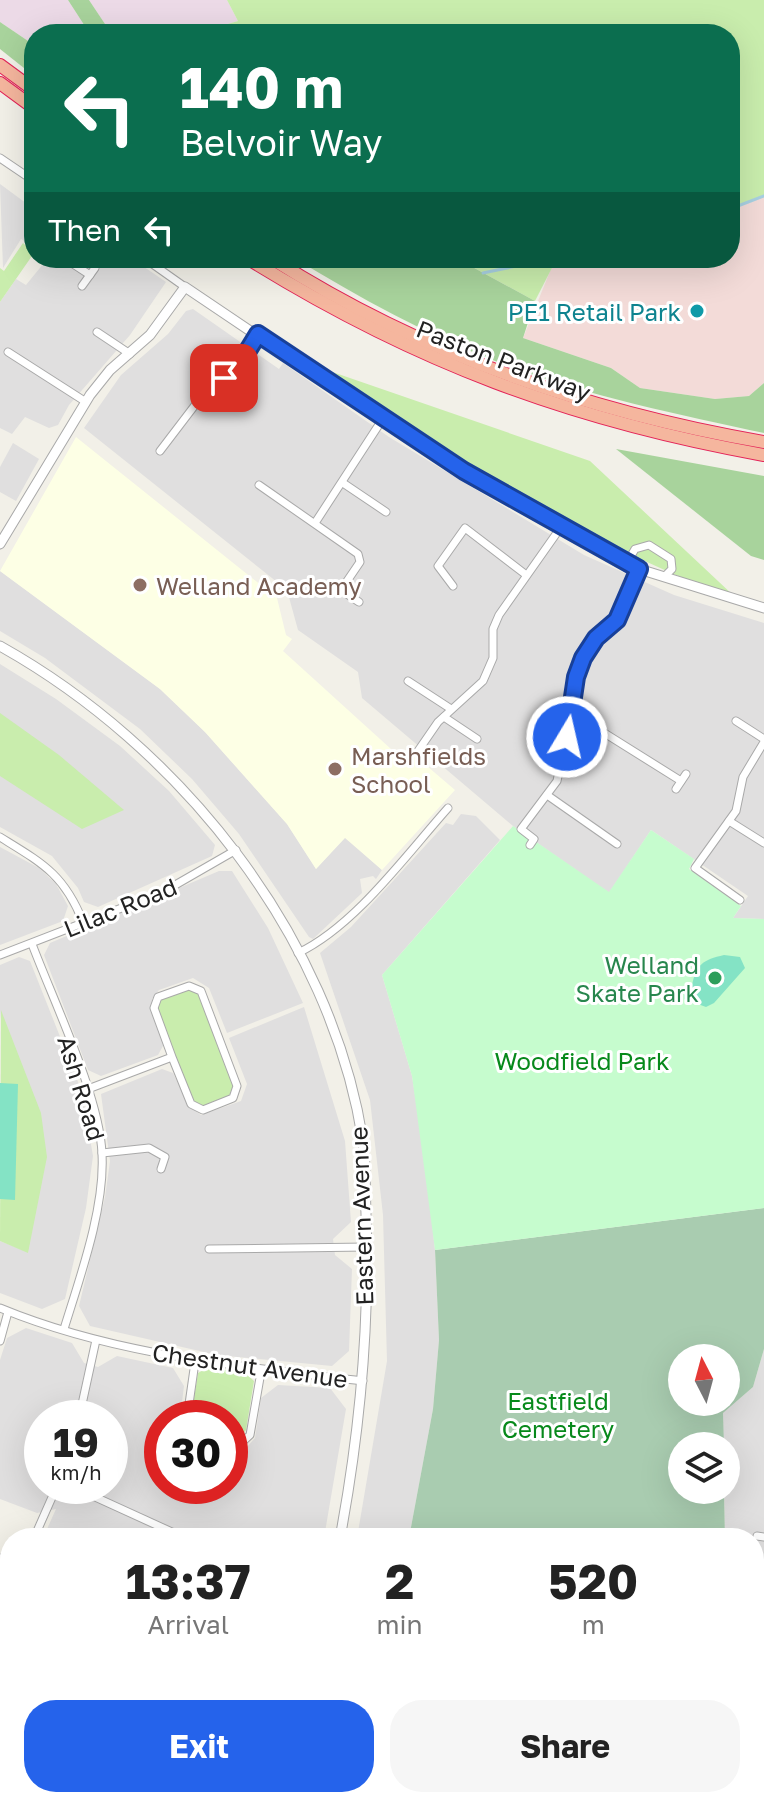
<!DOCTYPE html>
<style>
:root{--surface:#fff;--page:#f6f6f6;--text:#222;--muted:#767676;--accent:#2563eb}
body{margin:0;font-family:"Golos Text",sans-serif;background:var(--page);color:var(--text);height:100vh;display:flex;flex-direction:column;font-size:30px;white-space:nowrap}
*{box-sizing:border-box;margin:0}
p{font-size:26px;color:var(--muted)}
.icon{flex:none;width:44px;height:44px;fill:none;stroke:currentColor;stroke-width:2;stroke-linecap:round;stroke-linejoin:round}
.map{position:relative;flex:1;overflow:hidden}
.sheet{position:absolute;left:0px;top:1528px;width:764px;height:280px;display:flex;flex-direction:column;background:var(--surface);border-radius:32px 32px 0 0;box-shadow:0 8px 32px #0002}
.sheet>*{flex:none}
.guide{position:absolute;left:24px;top:24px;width:716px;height:244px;border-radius:32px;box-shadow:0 8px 32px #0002;background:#0b6e4f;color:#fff;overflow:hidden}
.needle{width:52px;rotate:354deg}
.buttons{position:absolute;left:668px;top:1344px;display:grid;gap:16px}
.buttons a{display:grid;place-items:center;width:72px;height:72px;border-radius:50%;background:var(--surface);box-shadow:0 8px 32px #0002;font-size:40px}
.speed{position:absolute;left:24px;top:1400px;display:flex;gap:16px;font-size:40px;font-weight:700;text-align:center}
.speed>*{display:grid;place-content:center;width:104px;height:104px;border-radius:50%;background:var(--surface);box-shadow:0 8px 32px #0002;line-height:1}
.speed small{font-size:20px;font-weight:400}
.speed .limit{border:12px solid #d22;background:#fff;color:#111}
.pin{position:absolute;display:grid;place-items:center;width:68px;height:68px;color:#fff;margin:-34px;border-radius:16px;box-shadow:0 4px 12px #0006}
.me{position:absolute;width:88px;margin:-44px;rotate:9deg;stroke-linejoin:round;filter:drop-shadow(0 0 6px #0008)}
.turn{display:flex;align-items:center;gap:28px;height:168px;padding:0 24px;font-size:36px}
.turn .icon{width:104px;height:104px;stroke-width:2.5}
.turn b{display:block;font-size:56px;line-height:68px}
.then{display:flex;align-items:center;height:76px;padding:0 24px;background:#0003;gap:16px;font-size:30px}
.eta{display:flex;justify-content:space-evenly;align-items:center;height:136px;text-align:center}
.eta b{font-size:48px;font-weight:700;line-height:56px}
.action{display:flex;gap:16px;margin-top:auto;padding:16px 24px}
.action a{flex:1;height:92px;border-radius:32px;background:var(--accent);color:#fff;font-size:32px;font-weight:700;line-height:92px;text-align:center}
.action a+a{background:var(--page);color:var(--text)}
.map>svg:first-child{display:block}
.residential{fill:#e0dfdf;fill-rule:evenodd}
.commercial{fill:#f3dbd8}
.industrial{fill:#ecdae7}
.education{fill:#fdffe5}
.grass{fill:#c9edad}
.forest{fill:#a8d39c}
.cemetery{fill:#a9ccb0;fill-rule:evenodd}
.park{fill:#c6fcce}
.pitch{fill:#84e3c5}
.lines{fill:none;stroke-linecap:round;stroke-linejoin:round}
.stream{stroke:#a8d0e1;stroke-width:3}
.minor-casing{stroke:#a9a9a9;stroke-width:9}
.tertiary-casing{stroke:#a9a9a9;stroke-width:11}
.trunk-casing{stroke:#e32358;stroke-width:14}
.minor{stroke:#fff;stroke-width:7}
.tertiary{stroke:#fff;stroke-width:9}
.trunk{stroke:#f5b69e;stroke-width:12}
.route-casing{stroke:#184099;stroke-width:20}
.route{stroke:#2563eb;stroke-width:14}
.culture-dot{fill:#0f9aa8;stroke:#fff;stroke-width:3}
.education-dot{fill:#8d6e63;stroke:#fff;stroke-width:3}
.leisure-dot{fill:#2e9e5b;stroke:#fff;stroke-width:3}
.labels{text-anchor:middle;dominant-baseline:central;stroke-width:6;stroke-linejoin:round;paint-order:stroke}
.culture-label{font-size:24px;fill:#0d838f;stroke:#fff;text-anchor:end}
.street-label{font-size:24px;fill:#222;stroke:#fff}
.education-label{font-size:24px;fill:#785e54;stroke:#fff;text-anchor:start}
.leisure-label{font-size:24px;fill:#27864d;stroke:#fff;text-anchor:end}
.park-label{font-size:24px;fill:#07891b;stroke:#fff}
</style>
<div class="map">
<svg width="764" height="1808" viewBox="0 0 764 1808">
<rect width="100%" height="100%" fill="#f2f0e8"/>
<g class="residential">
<polygon points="0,184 34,209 34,247 21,239 3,268"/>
<polygon points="48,258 131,258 166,282 130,335 69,405 58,425 49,428 25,417 12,434 0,428 0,302 16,279 26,285"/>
<polygon points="193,309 279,369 283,363 389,437 584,555 674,595 764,623 764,919 733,918 748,896 651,830 609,893 513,826 362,698 358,672 298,630 287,590 84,428 121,375 168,334 186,311"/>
<polygon points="13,443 39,459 16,501 0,492 0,467"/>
<polygon points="0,571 160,689 205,732 287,824 316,869 345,837 382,870 376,879 373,876 360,879 362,893 313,939 309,937 239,834 192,779 140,729 45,658 0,631"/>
<polygon points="0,664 56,699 120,746 169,791 215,845 212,856 98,907 84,902 78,888 52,856 0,827"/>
<polygon points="461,814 476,816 500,840 382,975 412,1076 424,1150 435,1250 439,1340 433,1409 409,1538 357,1538 387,1361 383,1215 370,1100 320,953 351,927 446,823 453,825"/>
<polygon points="0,847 39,868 56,884 68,906 63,921 0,945"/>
<polygon points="219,871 232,871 268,928 303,1003 227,1033 209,988 193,978 159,990 152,999 152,1011 164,1044 158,1055 101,1076 88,1070 44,955 50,943"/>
<polygon points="19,957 30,961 82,1092 93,1156 86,1208 65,1299 42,1309 0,1293 0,1241 28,1252 0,1011 0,965"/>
<polygon points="304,1007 345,1141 351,1222 333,1239 335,1255 352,1269 349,1351 332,1366 217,1355 90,1326 79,1306 105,1197 110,1161 101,1094 162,1069 173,1073 189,1106 201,1115 241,1101 247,1084 229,1038"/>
<path d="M26,1328L72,1343L84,1363L98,1367L117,1356L173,1368L184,1386L180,1418H162V1486H230V1450L247,1447L255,1438L261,1398L278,1385L330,1388L346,1409L324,1538H43L56,1509L37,1513L0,1499V1360L7,1338ZM42,1418H110V1486H42Z"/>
<polygon points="764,1349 764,1587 754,1586 754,1538 725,1538 723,1413 753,1387"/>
<polygon points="0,1569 10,1575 10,1774 0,1768"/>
<polygon points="764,1624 764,1805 701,1808 700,1798 754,1798 754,1698"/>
<polygon points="58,1798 256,1798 253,1808 78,1808"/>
</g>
<polygon class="commercial" points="764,195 764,383 749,396 715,399 640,388 611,368 523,338 555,259 730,258 730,208"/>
<g class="industrial">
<polygon points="0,0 68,0 90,34 34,34 34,45 0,22"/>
<polygon points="89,0 227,0 238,21 222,26 221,34 126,34 105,24"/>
</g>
<g class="education">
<polygon points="76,437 277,598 286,635 292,639 283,651 402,759 407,749 455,790 382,870 345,838 316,869 287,824 205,732 160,689 0,571"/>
<polygon points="422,1798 646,1798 644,1808 420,1808"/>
</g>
<g class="grass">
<polygon points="227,0 764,0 764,195 730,208 730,34 230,34 221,26 238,21"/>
<polygon points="23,243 34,253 0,302 0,268 4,271"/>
<polygon points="456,258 557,258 535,301"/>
<path d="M318,367L590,461L734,596C652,570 594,536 520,493C451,453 383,412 318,367Z"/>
<polygon points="0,713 59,755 124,810 82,829 0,776"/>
<polygon points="189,989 198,994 233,1086 229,1096 202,1106 193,1102 157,1008 160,998"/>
<polygon points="1,1010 41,1113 47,1157 28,1253 0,1241"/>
<polygon points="209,1367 245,1373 254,1381 246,1430 242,1435 230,1437 230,1418 191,1418 198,1373"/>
<polygon points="754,1586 764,1587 764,1624 754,1698"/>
</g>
<g class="forest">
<polygon points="68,0 89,0 105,24 126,34 90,34"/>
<polygon points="0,22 34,45 34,76 0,49"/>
<path d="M294,258H456L535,301L523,338L611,368L640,388L715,399L749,396L764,383V433C679,415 580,394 500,363C427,335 360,298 294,258Z"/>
<polygon points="616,449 764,476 764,560 751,556"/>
</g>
<g class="cemetery">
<path d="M764,1208V1349L753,1387L723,1413L724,1446H682V1490H724L725,1538H409L433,1409L439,1340L435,1250ZM682,1358H726V1402H682Z"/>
<polygon points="347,1798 422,1798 420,1808 344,1808"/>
</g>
<polygon class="park" points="513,826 609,892 651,830 694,859 689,869 741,906 733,918 764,919 764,1208 435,1250 412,1076 382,975"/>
<g class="pitch">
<path d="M724,955L740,957L745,968L714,1003L706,1007L684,999L685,986H692C696,964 703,960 724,955Z"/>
<polygon points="0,1083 18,1084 15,1200 0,1199"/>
</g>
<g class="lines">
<g class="stream">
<polyline points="730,209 764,196"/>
<polyline points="483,273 555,258"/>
</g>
<defs>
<g id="minor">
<polyline points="0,158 34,181"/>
<polyline points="64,258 90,275"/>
<polyline points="144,258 185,287"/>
<polyline points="82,286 95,268"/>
<polyline points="97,332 130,354"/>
<polyline points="8,352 86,402"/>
<polyline points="160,451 205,392 241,362 258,334"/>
<polyline points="343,483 386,512"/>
<polyline points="259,485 358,554 360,562 341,590 359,602"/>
<polyline points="315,523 382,420"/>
<polyline points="627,563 635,549 649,545 671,559 672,569 664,577"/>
<polyline points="453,586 438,566 465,528 525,574"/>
<polyline points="408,681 451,709"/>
<polyline points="444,717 477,739"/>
<polyline points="570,720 590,724 681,781"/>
<polyline points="736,721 764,739"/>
<polyline points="418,751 438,722 483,681 493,658 493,629 499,615 561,527"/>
<polyline points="676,789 686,774"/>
<polyline points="547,795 617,844"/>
<polyline points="729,821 764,843"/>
<path d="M0,837C42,863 64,874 83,922"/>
<polyline points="530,845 534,839 521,829 557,781 583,658 596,638 617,620 639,569"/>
<polyline points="740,900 695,868 736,811 743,777 764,742"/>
<path d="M32,944C53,1000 100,1097 102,1154C105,1208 80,1277 64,1329"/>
<path d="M298,953C355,926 406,855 448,808"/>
<polyline points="0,955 163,892 236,850"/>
<polyline points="88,1089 172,1057 154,1008 158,997 189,986 201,991 237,1086 233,1098 203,1110 191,1104 172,1057"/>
<polyline points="102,1153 149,1148 165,1157 161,1169"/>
<polyline points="209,1249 367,1247"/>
<path d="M0,1308C116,1356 240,1366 363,1381"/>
<polyline points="0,1341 8,1312"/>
<polyline points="79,1418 96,1340"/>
<polyline points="187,1418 195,1362"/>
<polyline points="230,1444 239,1445 250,1435 261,1372"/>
<polyline points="71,1486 185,1538"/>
<polyline points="757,1536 764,1537"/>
<polyline points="34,1538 57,1486"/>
<polyline points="0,1558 10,1564"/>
<polyline points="0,1623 10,1628"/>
</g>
<g id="tertiary">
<polyline points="0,544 90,395 110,370 150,335 185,287 382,420 568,530 639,569 764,608"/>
<path d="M0,646C179,746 331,935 363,1141C366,1165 365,1190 366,1214C370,1323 360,1431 340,1538"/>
<polyline points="0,1777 10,1783"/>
<polyline points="40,1798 60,1808"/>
<polyline points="268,1808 271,1798"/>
</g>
<g id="trunk">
<polyline points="0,65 34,90"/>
<polyline points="0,83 34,108"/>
<path d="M247,258C414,362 570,420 764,455"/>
<path d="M271,258C421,354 589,412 764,442"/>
</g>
</defs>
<use href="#minor" class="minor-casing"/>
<use href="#tertiary" class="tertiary-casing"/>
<use href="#trunk" class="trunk-casing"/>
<use href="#minor" class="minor"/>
<use href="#tertiary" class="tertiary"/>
<use href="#trunk" class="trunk"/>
</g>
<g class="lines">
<defs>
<polyline id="route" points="224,378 241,362 258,334 464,471 639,569 617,620 596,638 583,658 576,677 567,737"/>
</defs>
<use href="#route" class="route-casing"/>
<use href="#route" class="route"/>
</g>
<circle class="culture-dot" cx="697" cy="311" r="8"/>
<g class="education-dot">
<circle cx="140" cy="585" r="8"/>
<circle cx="335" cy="769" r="8"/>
</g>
<circle class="leisure-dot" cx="715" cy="978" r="8"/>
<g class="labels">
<g class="culture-label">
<text x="681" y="311">PE1 Retail Park</text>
</g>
<g class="street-label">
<text transform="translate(504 360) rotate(21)">Paston Parkway</text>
<text transform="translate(120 907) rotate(-22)">Lilac Road</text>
<text transform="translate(82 1088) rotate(73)">Ash Road</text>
<text transform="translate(361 1216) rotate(-92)">Eastern Avenue</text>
<text transform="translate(250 1365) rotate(8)">Chestnut Avenue</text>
</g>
<g class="education-label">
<text x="156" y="585">Welland Academy</text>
<text x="351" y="755">Marshfields<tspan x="351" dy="28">School</tspan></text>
</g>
<g class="leisure-label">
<text x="699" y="964">Welland<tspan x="699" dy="28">Skate Park</tspan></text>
</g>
<g class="park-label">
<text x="582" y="1060">Woodfield Park</text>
<text x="558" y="1400">Eastfield<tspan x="558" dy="28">Cemetery</tspan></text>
</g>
</g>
</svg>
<div class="buttons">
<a><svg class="needle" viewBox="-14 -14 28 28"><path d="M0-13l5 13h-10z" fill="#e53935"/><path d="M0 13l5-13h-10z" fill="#767676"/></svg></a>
<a><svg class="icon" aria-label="layers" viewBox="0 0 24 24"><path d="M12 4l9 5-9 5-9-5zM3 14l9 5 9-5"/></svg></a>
</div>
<div class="speed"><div>19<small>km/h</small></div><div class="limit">30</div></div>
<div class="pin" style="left:224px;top:378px;background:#d93025"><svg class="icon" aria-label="arrive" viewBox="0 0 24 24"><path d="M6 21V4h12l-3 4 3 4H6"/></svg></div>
<svg class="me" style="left:567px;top:737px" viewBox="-20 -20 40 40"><circle r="17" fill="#2563eb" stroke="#fff" stroke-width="3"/><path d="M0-11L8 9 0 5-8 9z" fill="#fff"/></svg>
<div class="guide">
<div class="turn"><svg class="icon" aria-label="left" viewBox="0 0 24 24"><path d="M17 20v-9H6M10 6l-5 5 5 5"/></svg><div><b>140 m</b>Belvoir Way</div></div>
<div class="then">Then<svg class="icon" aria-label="left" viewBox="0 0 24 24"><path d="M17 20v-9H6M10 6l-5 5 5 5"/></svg></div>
</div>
<section class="sheet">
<div class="eta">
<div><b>13:37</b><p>Arrival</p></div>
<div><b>2</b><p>min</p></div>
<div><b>520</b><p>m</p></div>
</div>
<div class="action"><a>Exit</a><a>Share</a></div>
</section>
</div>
